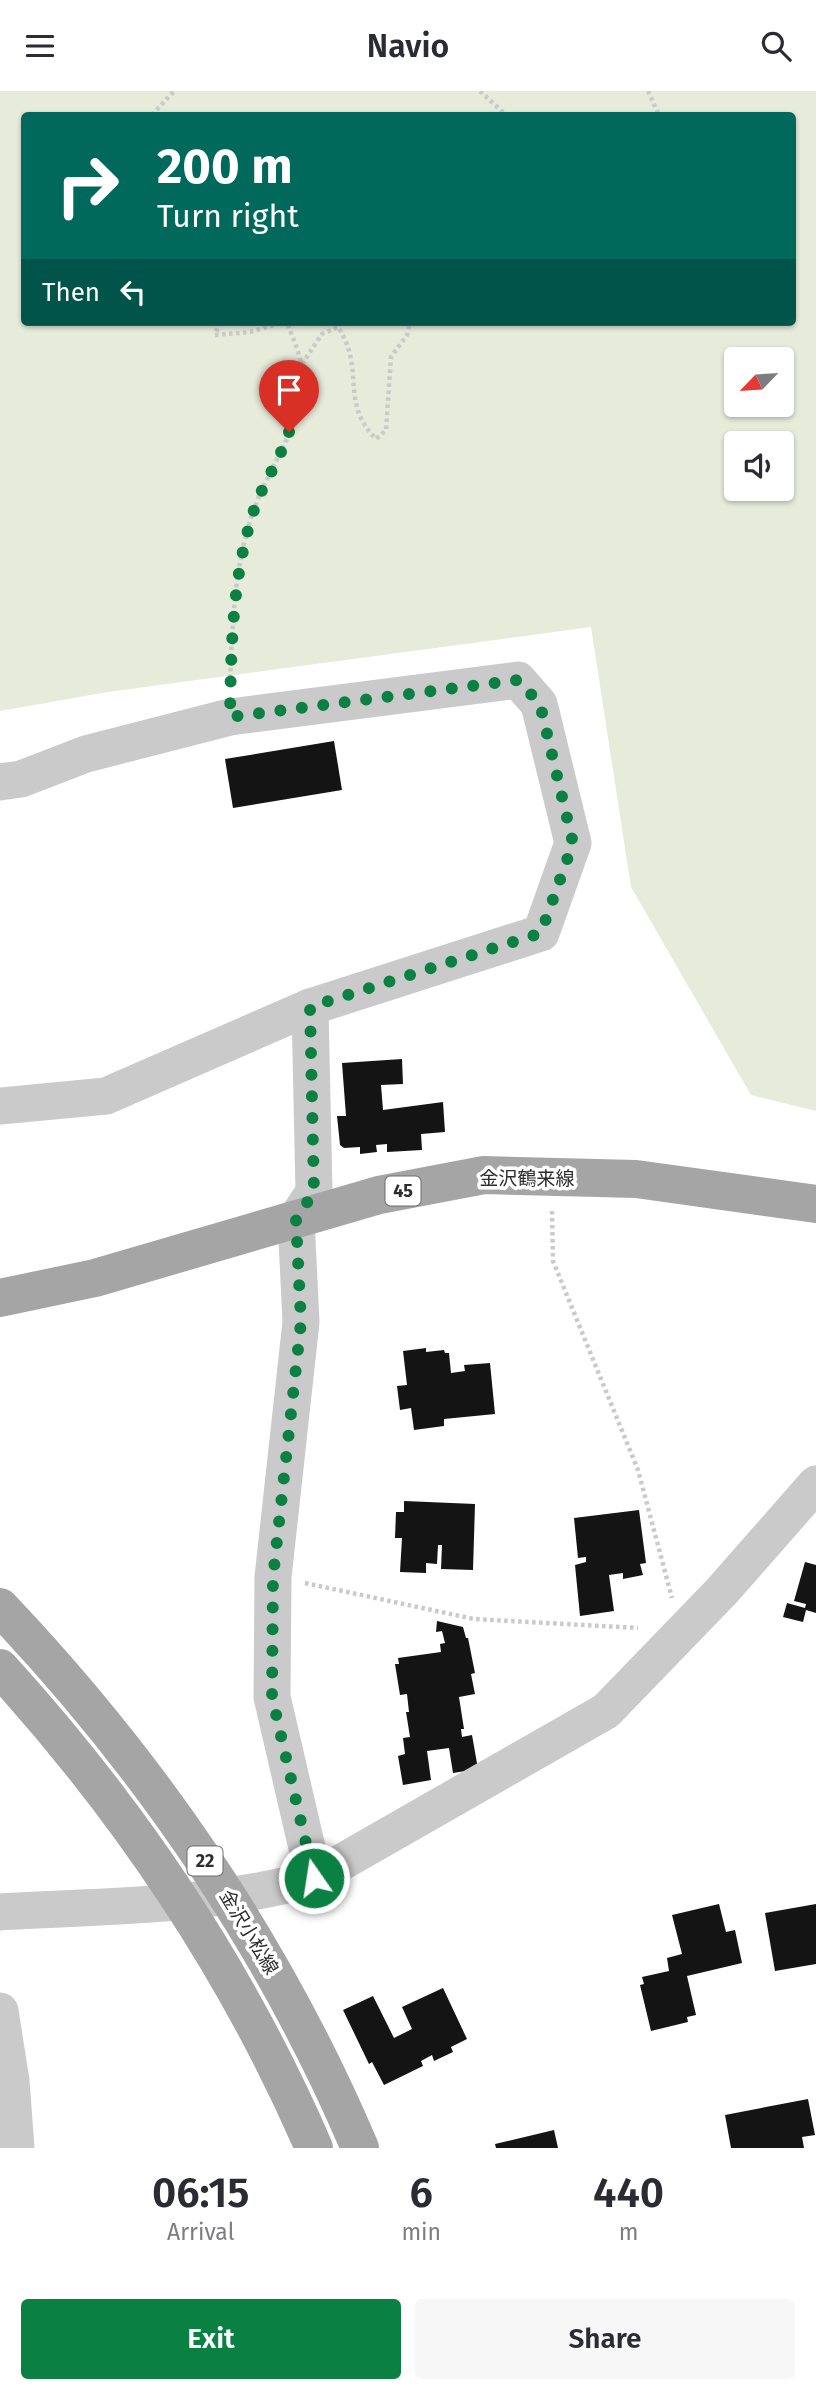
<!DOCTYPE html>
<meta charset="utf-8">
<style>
:root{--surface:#fff;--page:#f7f7f7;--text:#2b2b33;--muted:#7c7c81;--accent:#0b8043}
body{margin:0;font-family:"Fira Sans","Noto Sans JP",sans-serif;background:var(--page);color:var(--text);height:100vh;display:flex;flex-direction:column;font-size:26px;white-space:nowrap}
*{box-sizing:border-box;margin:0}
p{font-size:23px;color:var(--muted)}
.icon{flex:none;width:38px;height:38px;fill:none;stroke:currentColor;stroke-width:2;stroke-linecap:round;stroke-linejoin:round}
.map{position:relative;height:2057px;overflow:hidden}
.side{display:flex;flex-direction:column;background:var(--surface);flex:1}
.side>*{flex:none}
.banner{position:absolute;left:21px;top:21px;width:775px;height:214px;border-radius:7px;box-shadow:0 2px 5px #0004;background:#00695c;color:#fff;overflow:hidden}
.needle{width:46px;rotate:245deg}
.tools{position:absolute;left:724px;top:256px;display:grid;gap:14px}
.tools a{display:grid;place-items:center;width:70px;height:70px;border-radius:7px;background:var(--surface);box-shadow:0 2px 5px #0004;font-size:35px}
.pin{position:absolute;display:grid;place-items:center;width:60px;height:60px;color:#fff;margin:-72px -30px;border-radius:50% 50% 50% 0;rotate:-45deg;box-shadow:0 0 7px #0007}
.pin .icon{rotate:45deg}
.me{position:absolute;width:77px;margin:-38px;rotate:347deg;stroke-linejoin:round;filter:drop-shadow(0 0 5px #0008)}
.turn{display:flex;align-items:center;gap:24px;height:147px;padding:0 21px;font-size:32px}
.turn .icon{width:91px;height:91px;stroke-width:2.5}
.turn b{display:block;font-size:49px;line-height:60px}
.then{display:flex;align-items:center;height:66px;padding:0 21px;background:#0003;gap:14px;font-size:26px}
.eta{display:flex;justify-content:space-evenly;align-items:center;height:119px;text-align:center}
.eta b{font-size:42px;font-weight:600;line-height:49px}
.primary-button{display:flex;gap:14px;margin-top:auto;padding:14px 21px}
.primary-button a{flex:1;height:80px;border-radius:7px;background:var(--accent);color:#fff;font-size:28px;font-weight:600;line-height:80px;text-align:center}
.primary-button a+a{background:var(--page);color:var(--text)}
header{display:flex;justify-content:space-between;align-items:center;height:91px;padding:0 21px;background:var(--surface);font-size:32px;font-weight:600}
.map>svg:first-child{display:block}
.green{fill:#e6ebda;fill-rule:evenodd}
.building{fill:#141414}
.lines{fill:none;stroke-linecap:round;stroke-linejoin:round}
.path{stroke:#cacaca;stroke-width:4.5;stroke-dasharray:3.5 3.5;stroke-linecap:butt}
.minor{stroke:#cacaca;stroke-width:37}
.major{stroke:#a5a5a5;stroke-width:38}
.route{stroke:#0b8043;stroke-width:12;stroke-dasharray:0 21.6}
.labels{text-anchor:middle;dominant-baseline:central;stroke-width:7;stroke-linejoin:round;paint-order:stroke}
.shield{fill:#fff;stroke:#6c6c6c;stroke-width:2}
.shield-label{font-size:18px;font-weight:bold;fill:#2d2d2d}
.street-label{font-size:19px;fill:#2d2d2d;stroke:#fff}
</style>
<header><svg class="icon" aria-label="menu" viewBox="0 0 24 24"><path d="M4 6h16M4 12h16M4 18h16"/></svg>Navio<svg class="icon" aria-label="search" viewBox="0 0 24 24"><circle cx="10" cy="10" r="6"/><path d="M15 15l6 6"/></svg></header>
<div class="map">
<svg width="816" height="2057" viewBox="0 0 816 2057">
<rect width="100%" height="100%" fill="#fff"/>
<path class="green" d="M0,0H816V1020L751,1004L631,796L591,536L108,601L0,620ZM24,24H793V231H24ZM737,268H782V313H737ZM737,352H782V397H737Z"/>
<g class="building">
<polygon points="334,650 342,699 233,717 225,668"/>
<polygon points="402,968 403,993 381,994 383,1019 443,1011 445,1041 421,1043 422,1059 387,1061 387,1053 376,1054 377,1061 360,1063 360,1056 344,1057 340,1054 337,1025 346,1025 342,972"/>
<polygon points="426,1257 426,1261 444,1259 445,1262 449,1262 451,1282 465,1280 464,1274 490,1272 495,1323 444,1328 444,1335 414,1339 411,1317 400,1319 397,1295 407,1294 403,1260"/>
<polygon points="404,1410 475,1413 473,1479 441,1478 442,1454 438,1454 437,1473 426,1472 426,1482 400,1481 402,1447 395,1447 396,1421 404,1421"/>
<polygon points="639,1419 646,1472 640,1473 643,1484 623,1488 623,1482 609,1484 614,1520 580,1525 575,1474 586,1471 586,1466 578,1467 574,1427"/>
<polygon points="805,1471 816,1474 816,1522 806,1519 803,1531 783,1526 787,1512 805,1517 806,1513 794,1510"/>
<polygon points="437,1530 463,1536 466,1547 468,1547 475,1582 471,1583 475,1603 459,1606 464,1638 461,1638 462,1646 472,1644 478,1678 453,1682 449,1657 427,1660 431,1689 403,1694 398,1665 405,1663 403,1647 410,1646 406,1621 409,1621 407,1603 400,1604 395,1573 399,1573 398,1567 441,1561 440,1553 445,1552 442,1540 436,1541"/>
<polygon points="719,1813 726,1841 735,1839 742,1872 687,1885 696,1924 687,1926 688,1931 651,1940 640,1894 644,1893 642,1886 669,1880 667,1867 682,1863 672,1824"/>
<polygon points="816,1813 816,1873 775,1880 765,1822"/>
<polygon points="443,1897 467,1948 451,1956 453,1961 434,1970 432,1964 421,1970 423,1975 384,1994 372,1971 369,1973 343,1919 373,1905 394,1947 412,1938 402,1916"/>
<polygon points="808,2008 815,2044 802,2046 804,2057 731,2057 725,2024"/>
<polygon points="554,2039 558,2057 496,2057 495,2053"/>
</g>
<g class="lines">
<g class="path">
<polyline points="480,0 506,24"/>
<polyline points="648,0 659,24"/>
<polyline points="152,24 174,0"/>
<polyline points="220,231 215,244 250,241 284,231"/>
<polyline points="461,231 463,231"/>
<path d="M302,273L322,243L338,236C366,278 339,311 376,348L386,339L391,266L407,244L410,231"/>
<path d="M230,594C232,537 234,473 254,418C271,372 306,329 302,277C300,262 292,245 287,231"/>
<polyline points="552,1120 553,1170 638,1379 672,1507"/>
<polyline points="305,1492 474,1528 638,1537"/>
</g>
<g class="minor">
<polyline points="0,691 21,688 86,663 230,626 518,589 539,613 573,752 541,842 310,916 106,1005 0,1015"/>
<polyline points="310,916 314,1101 296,1128 301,1231 273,1486 272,1606 314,1787"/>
<path d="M0,1821C105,1815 212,1816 314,1787L606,1620L722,1500L816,1393"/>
<polyline points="0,1920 11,1990 16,2057"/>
</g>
<g class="major">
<polyline points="0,1207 95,1187 379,1104 484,1084 636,1088 816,1113"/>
<path d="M0,1516C151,1675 274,1855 360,2057"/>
<path d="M0,1577C129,1719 238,1881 314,2057"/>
</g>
</g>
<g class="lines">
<path class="route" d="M289,341C280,369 263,392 254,419C232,485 231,558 230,626L518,589L540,613L573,752L541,842L310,916L314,1101L296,1128L301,1231L273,1486L272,1606L314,1787"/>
</g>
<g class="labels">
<g class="shield">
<rect x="385.5" y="1085.5" width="35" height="29" rx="5"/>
<rect x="187.5" y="1755.5" width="35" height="29" rx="5"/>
</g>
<g class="shield-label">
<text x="403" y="1100">45</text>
<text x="205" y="1770">22</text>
</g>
<g class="street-label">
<text x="527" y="1087">金沢鶴来線</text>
<text transform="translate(249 1841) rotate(59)">金沢小松線</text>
</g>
</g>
</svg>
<div class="tools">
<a><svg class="needle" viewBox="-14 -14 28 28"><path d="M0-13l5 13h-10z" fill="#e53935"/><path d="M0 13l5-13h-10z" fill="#7c7c81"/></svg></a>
<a><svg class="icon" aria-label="sound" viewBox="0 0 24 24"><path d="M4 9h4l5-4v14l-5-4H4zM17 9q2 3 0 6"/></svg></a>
</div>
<div class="pin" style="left:289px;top:341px;background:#d93025"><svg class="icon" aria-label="arrive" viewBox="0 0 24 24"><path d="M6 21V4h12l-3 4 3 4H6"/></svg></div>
<svg class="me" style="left:314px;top:1787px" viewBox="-20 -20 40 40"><circle r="17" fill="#0b8043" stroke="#fff" stroke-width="3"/><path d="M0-11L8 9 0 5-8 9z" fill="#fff"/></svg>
<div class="banner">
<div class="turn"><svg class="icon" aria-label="right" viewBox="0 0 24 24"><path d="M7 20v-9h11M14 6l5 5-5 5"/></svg><div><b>200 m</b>Turn right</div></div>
<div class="then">Then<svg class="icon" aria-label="left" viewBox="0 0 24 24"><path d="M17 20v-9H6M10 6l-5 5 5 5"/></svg></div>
</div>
</div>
<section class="side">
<div class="eta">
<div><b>06:15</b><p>Arrival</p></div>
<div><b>6</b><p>min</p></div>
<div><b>440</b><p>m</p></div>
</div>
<div class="primary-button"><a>Exit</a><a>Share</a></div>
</section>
